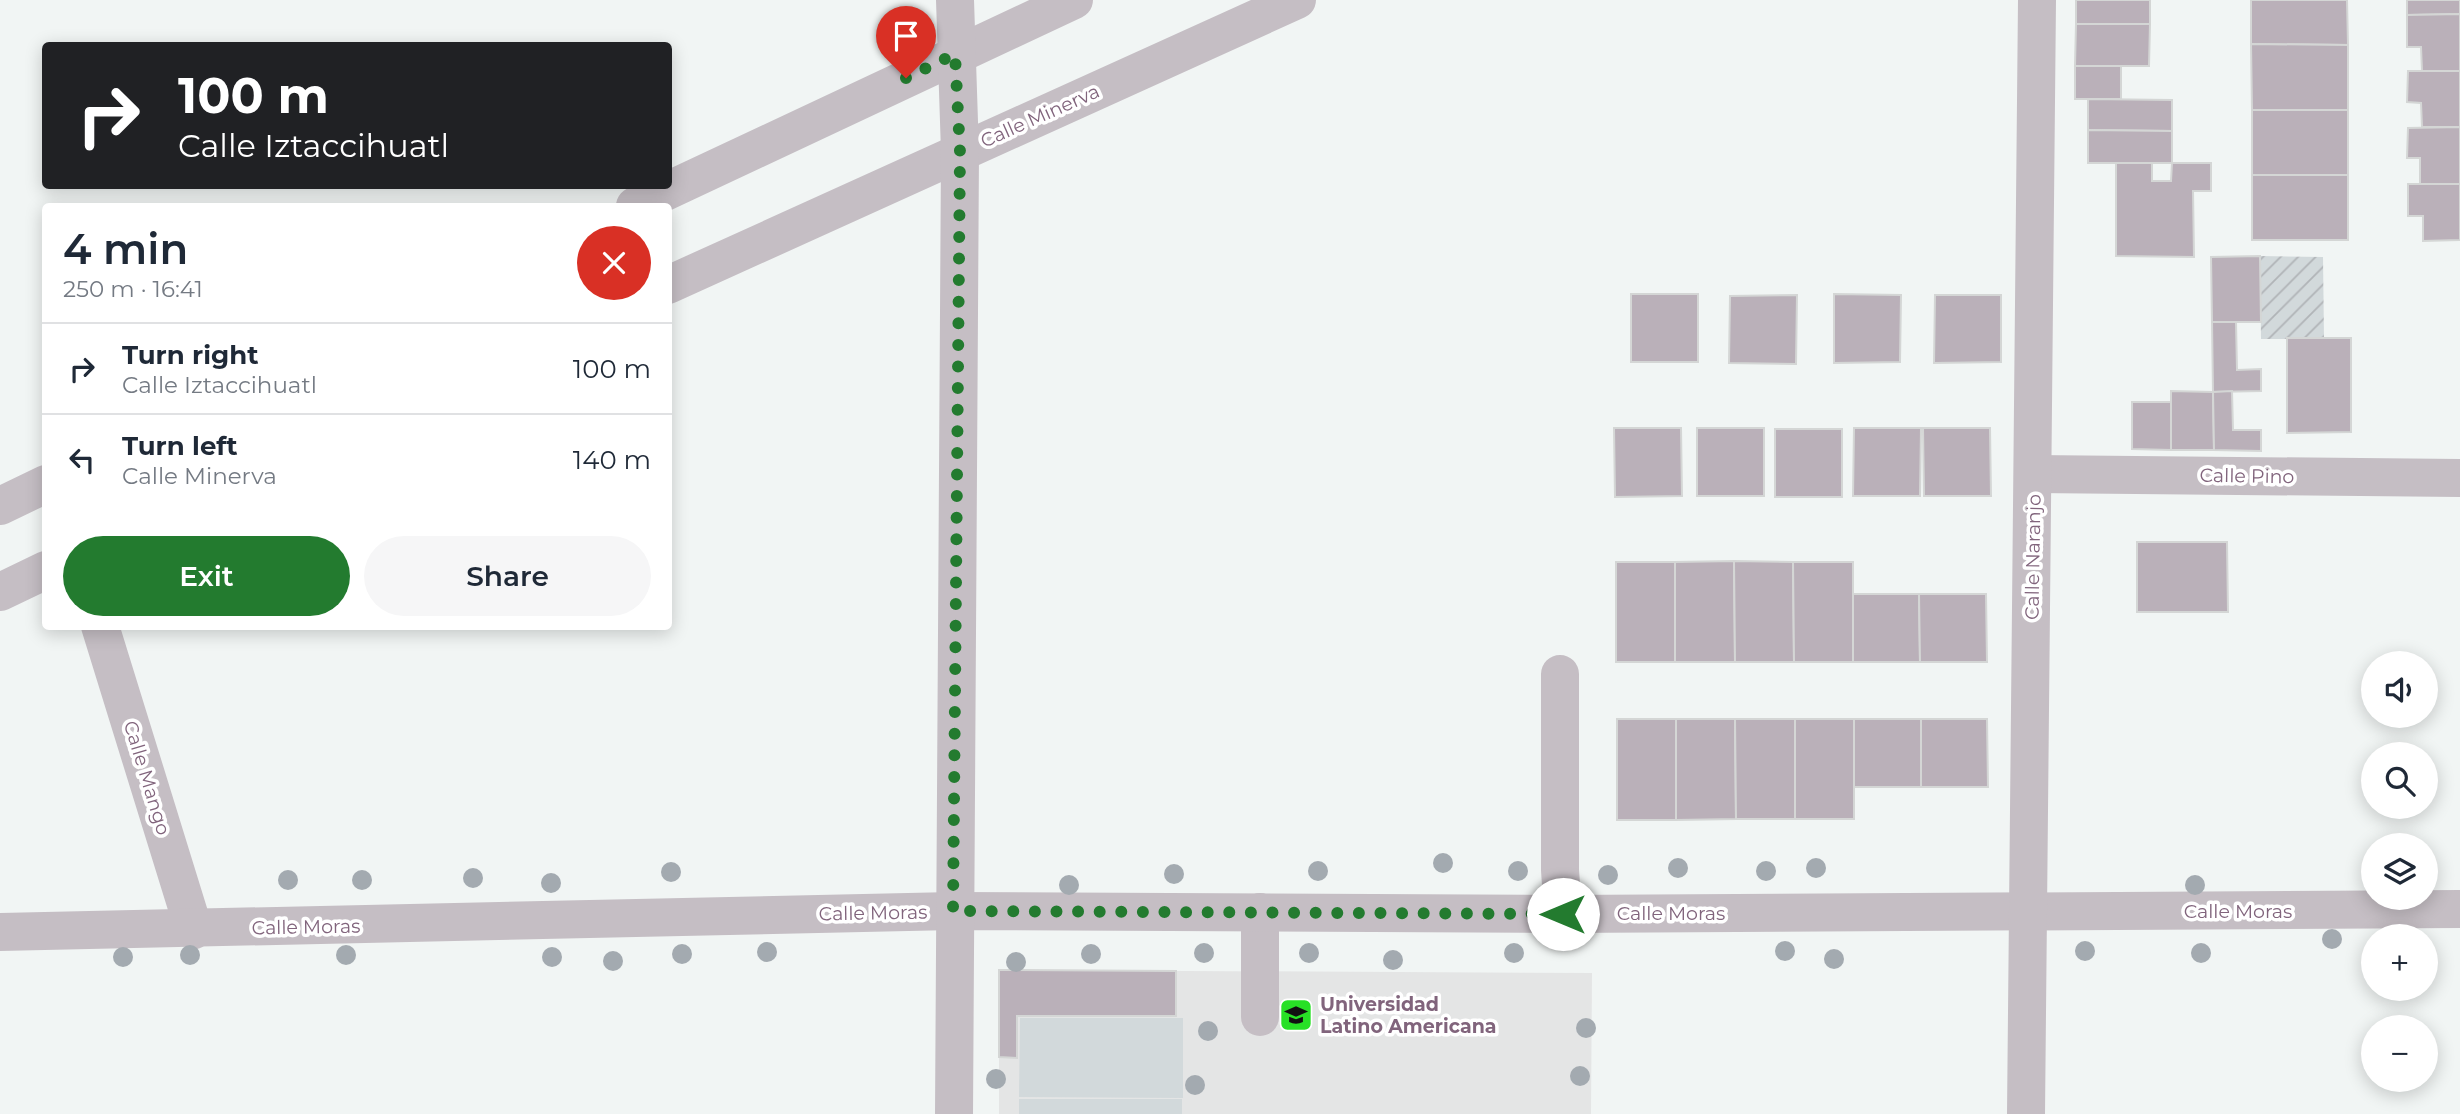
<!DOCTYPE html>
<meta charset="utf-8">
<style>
:root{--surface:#fff;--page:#f6f6f7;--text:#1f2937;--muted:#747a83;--line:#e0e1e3;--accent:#237b2f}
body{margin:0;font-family:Montserrat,sans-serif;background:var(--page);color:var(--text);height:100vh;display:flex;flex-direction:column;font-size:26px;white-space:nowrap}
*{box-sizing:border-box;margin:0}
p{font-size:23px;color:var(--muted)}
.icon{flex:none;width:38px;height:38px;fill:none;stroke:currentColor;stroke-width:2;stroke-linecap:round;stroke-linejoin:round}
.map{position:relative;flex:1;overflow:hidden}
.panel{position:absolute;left:42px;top:203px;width:630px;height:427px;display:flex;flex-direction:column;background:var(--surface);border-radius:7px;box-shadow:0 4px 18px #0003}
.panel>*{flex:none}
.guide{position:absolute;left:42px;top:42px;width:630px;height:147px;border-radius:7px;box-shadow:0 4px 18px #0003;background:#202124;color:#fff;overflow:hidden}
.tools{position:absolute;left:2361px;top:651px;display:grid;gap:14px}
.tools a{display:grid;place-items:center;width:77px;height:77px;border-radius:50%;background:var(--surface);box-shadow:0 4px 18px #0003;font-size:35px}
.pin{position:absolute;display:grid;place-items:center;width:60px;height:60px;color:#fff;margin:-72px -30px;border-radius:50% 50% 50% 0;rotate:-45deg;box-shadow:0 0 7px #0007}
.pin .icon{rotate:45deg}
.me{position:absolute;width:77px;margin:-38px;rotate:270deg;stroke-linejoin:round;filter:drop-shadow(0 0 5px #0008)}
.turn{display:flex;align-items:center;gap:24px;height:147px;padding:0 21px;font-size:32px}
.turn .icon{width:91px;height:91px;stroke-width:2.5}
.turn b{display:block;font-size:49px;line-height:60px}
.round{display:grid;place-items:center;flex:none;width:74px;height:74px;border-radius:37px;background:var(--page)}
.head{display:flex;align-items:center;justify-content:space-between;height:119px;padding:0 21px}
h1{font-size:42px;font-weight:600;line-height:52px}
.cta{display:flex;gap:14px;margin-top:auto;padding:14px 21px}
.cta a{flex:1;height:80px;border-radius:42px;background:var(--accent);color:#fff;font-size:28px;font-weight:600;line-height:80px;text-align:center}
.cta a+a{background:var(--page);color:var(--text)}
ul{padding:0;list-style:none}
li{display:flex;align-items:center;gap:21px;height:91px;padding:0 21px;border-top:2px solid var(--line)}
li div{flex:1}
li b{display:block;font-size:26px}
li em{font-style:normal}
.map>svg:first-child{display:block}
.built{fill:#e4e5e5}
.grass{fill:#d2d9db}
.garden{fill:url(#garden-furrows)}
.building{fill:#bab0b9;stroke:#d4d6d5;stroke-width:2}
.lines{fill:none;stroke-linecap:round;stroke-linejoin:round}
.minor{stroke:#c5bec4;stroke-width:38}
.tree{fill:#a3aab0}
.route{stroke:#237b2f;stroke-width:12;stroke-dasharray:0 21.6}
.labels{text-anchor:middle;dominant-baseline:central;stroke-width:7;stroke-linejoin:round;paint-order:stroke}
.street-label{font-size:19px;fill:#81647c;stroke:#fff}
.poi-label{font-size:19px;font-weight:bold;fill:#81647c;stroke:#fff;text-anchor:start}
</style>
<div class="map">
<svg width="2460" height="1114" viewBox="0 0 2460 1114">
<defs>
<pattern id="garden-furrows" width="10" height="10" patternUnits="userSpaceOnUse" patternTransform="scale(1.75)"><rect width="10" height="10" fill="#d2d9db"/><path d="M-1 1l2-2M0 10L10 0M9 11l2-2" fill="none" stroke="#b0b4b7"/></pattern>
</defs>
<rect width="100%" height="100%" fill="#f1f5f4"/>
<polygon class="built" points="999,970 1592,973 1591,1114 999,1114"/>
<g class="grass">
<polygon points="1020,1018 1183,1018 1183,1098 1019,1097"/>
<rect x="1019" y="1099" width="163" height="15"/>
</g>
<polygon class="garden" points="2260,256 2323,257 2324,339 2261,339"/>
<g class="building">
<rect x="2076" y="0" width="74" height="24"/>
<polygon points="2251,0 2347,0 2348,45 2251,44"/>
<polygon points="2407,0 2460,0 2460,14 2407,15"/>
<polygon points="2460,14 2460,71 2422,71 2421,47 2407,47 2407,15"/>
<polygon points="2076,24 2150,24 2149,66 2075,66"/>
<polygon points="2251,44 2348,45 2348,110 2252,110"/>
<rect x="2075" y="66" width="46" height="33"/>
<polygon points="2408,71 2460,71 2460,127 2422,127 2421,103 2407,102"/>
<polygon points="2088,99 2172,100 2172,131 2088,130"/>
<rect x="2252" y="110" width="96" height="65"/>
<polygon points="2460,127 2460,184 2420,184 2420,158 2407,158 2408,128"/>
<polygon points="2088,130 2172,131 2172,163 2088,163"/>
<polygon points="2116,163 2152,163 2152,181 2171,181 2172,163 2211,163 2211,191 2193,191 2194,257 2116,256"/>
<rect x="2252" y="175" width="96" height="65"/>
<polygon points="2408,184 2460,184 2460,240 2423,241 2423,216 2408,216"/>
<polygon points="2260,256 2261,322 2212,322 2211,257"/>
<rect x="1631" y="294" width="67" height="68"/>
<polygon points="1834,294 1901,295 1900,362 1834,363"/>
<polygon points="1797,295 1796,364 1729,363 1730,296"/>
<polygon points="1935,295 2001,295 2001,362 1934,363"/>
<polygon points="2212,322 2236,322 2237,370 2261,369 2261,391 2213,392"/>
<polygon points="2287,338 2351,338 2351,432 2287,433"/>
<polygon points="2171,391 2213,392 2214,450 2171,450"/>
<polygon points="2232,391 2233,430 2261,430 2261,451 2214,450 2213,392"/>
<polygon points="2132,402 2171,402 2171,450 2132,449"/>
<polygon points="1614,428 1681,428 1682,496 1615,497"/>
<rect x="1697" y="428" width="67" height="68"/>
<polygon points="1854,428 1921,428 1920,496 1853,496"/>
<polygon points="1923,428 1990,428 1991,496 1924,496"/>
<rect x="1775" y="429" width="67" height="68"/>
<polygon points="2137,542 2227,542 2228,612 2137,612"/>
<polygon points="1734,561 1735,662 1675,662 1675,562"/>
<polygon points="1734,561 1793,562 1794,662 1735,662"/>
<rect x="1616" y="562" width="59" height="100"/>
<polygon points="1793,562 1853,562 1853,662 1794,662"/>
<polygon points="1853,594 1919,594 1920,662 1853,662"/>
<polygon points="1919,594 1986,594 1987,662 1920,662"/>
<rect x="1617" y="719" width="59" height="101"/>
<polygon points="1676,719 1735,719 1736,819 1676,820"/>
<polygon points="1735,719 1795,719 1795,819 1736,819"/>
<rect x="1795" y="719" width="59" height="100"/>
<rect x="1854" y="719" width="67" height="68"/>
<polygon points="1921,719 1987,719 1988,787 1921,787"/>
<polygon points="999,970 1176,971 1176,1016 1017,1016 1017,1058 999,1057"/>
</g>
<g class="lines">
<g class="minor">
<polyline points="635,206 1074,0"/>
<polyline points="668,285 1297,0"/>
<polyline points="2034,474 2460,478"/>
<polyline points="0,506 46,484"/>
<polyline points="0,592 46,570"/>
<polyline points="100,626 194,930"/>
<polyline points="1560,674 1560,870 1563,914"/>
<polyline points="1260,912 1260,1017"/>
<polyline points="0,932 953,911 1563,914 2460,909"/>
<polyline points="954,1114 960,152 955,0"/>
<polyline points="2026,1114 2037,0"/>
</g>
</g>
<g class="tree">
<circle cx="1443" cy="863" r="10"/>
<circle cx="1678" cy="868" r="10"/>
<circle cx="1816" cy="868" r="10"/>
<circle cx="1318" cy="871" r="10"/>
<circle cx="1518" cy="871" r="10"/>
<circle cx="1766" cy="871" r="10"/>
<circle cx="671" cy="872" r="10"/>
<circle cx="1174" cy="874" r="10"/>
<circle cx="1608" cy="875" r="10"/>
<circle cx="473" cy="878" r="10"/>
<circle cx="288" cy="880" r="10"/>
<circle cx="362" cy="880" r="10"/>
<circle cx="551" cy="883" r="10"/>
<circle cx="1069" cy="885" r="10"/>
<circle cx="2195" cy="885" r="10"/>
<circle cx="2332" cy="939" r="10"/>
<circle cx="1785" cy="951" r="10"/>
<circle cx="2085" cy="951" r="10"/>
<circle cx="767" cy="952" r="10"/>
<circle cx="1204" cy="953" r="10"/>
<circle cx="1309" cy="953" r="10"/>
<circle cx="1514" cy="953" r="10"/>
<circle cx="2201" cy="953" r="10"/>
<circle cx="682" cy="954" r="10"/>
<circle cx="1091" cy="954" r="10"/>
<circle cx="190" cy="955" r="10"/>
<circle cx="346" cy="955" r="10"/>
<circle cx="123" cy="957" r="10"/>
<circle cx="552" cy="957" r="10"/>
<circle cx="1834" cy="959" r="10"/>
<circle cx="1393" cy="960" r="10"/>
<circle cx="613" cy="961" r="10"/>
<circle cx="1016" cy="962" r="10"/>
<circle cx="1586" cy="1028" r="10"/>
<circle cx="1208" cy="1031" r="10"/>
<circle cx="1580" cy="1076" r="10"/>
<circle cx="996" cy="1079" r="10"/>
<circle cx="1195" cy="1085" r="10"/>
</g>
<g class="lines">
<polyline class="route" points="906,78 955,54 960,152 953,911 1563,914"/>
</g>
<defs>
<symbol id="university-square" viewBox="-11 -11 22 22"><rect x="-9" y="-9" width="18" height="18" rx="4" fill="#28e026" stroke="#fff"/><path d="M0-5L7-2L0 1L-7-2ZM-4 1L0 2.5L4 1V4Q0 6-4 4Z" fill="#111"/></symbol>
</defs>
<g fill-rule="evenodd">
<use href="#university-square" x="1277" y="996" width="38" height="38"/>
</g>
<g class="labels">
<g class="street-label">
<text transform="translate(1040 116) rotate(-24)">Calle Minerva</text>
<text transform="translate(2247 476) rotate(1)">Calle Pino</text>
<text transform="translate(2033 557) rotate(-89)">Calle Naranjo</text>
<text transform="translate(147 778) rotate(73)">Calle Mango</text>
<text x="2238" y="911">Calle Moras</text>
<text transform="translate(873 913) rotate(-1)">Calle Moras</text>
<text x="1671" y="913">Calle Moras</text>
<text transform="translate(306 927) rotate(-1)">Calle Moras</text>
</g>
<g class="poi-label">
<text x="1320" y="1004">Universidad<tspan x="1320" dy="22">Latino Americana</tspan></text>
</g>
</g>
</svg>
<div class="tools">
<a><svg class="icon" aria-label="sound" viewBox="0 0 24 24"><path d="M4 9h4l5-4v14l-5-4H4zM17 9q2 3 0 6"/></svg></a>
<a><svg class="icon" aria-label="search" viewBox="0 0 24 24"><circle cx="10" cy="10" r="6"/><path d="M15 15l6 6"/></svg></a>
<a><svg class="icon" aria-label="layers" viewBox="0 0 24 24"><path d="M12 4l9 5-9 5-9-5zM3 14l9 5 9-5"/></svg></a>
<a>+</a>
<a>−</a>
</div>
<div class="pin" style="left:906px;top:78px;background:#d93025"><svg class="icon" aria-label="arrive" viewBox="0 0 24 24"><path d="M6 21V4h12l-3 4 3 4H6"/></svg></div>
<svg class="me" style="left:1563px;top:914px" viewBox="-20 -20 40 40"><circle r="19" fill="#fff"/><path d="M0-13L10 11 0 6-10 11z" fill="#237b2f"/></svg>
<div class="guide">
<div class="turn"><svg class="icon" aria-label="right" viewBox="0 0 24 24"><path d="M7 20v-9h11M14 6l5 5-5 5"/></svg><div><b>100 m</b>Calle Iztaccihuatl</div></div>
</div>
<section class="panel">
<div class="head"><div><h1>4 min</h1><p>250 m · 16:41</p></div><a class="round" style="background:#d93025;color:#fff"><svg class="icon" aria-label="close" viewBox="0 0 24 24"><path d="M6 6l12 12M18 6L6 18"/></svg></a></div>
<ul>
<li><svg class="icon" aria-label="right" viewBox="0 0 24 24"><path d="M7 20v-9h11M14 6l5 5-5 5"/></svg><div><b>Turn right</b><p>Calle Iztaccihuatl</p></div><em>100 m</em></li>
<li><svg class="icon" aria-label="left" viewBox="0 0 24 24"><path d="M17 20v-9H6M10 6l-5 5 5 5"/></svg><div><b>Turn left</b><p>Calle Minerva</p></div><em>140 m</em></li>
</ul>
<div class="cta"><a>Exit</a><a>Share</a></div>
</section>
</div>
